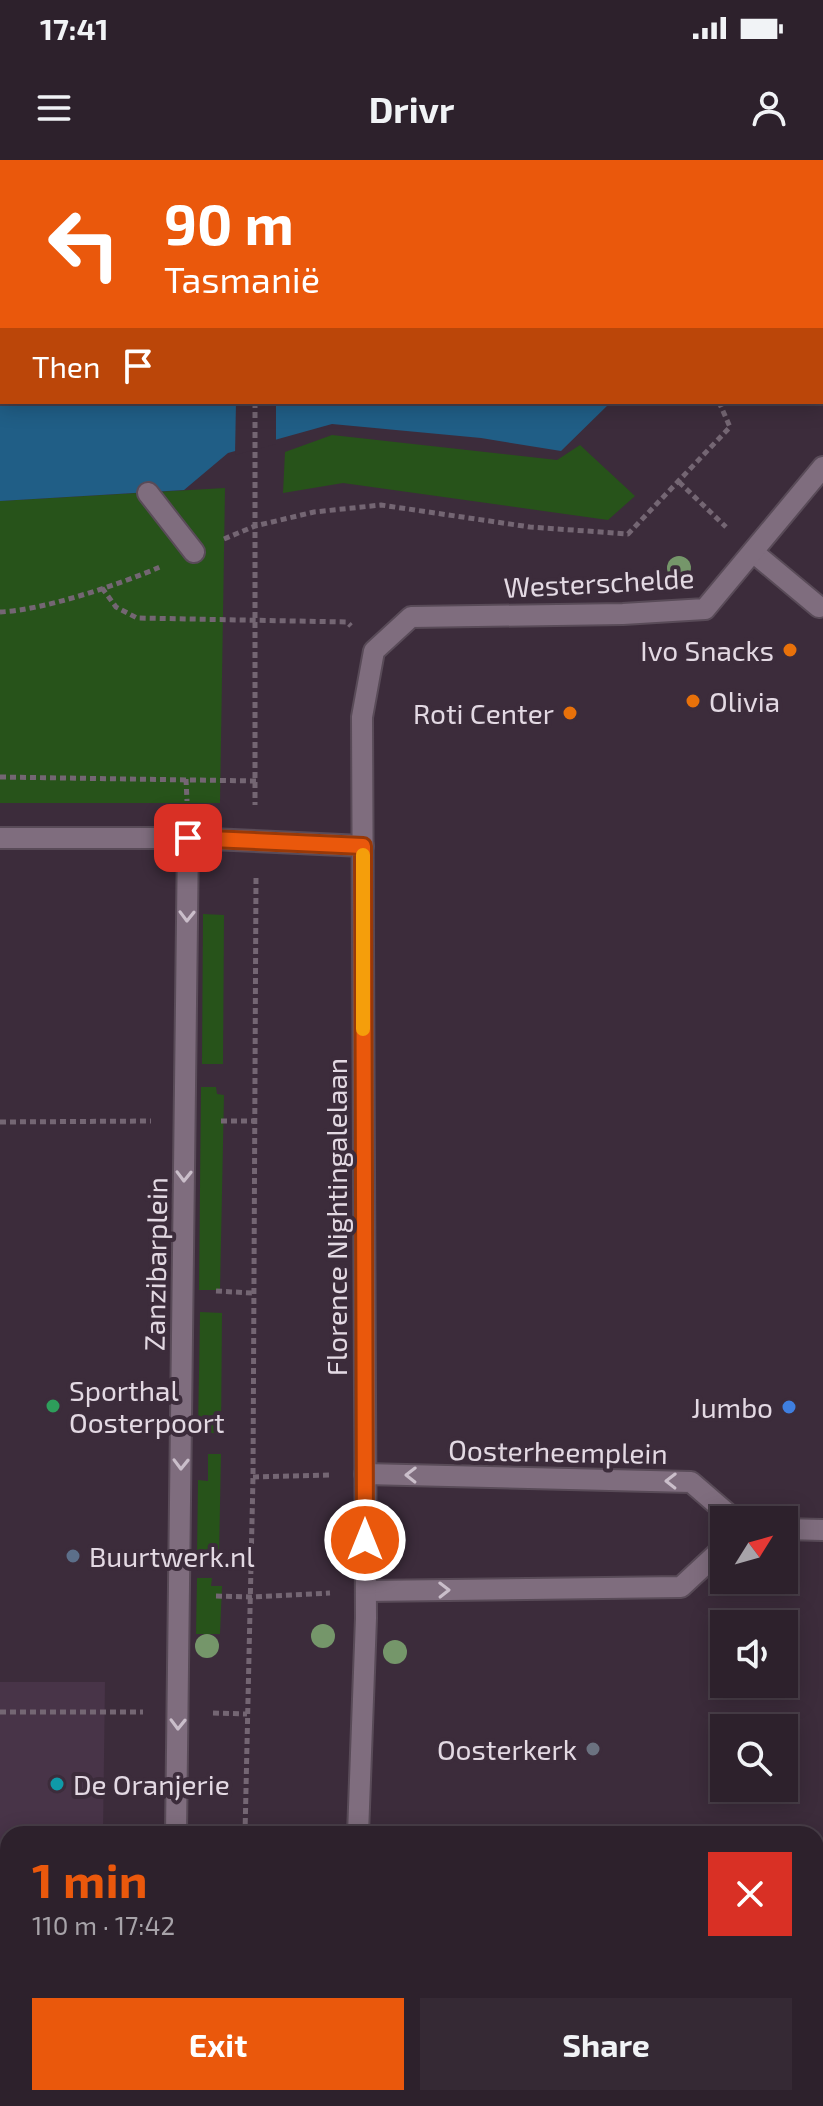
<!DOCTYPE html>
<meta charset="utf-8">
<style>
:root{--surface:#2d212c;--page:#352934;--text:#f1f3f6;--muted:#a7a3a9;--line:#483e48;--accent:#ea580c}
body{margin:0;font-family:"Exo 2",sans-serif;background:var(--page);color:var(--text);height:100vh;display:flex;flex-direction:column;font-size:30px;white-space:nowrap}
*{box-sizing:border-box;margin:0}
p{font-size:26px;color:var(--muted)}
.icon{flex:none;width:44px;height:44px;fill:none;stroke:currentColor;stroke-width:2;stroke-linecap:round;stroke-linejoin:round}
.map{position:relative;flex:1;overflow:hidden}
.panel{position:absolute;left:0px;top:1666px;width:824px;height:280px;display:flex;flex-direction:column;background:var(--surface);border-radius:24px 24px 0 0;box-shadow:0 4px 20px #0003,0 0 0 2px var(--line)}
.panel>*{flex:none}
.banner{position:absolute;left:0px;top:0px;width:824px;height:244px;box-shadow:0 4px 20px #0003,0 0 0 2px var(--line);background:#ea580c;color:#fff;overflow:hidden}
.needle{width:52px;rotate:53deg}
.tools{position:absolute;left:710px;top:1346px;display:grid;gap:16px}
.tools a{display:grid;place-items:center;width:88px;height:88px;border-radius:0px;background:var(--surface);box-shadow:0 4px 20px #0003,0 0 0 2px var(--line);font-size:40px}
.pin{position:absolute;display:grid;place-items:center;width:68px;height:68px;color:#fff;margin:-34px;border-radius:16px;box-shadow:0 4px 12px #0006}
.me{position:absolute;width:88px;margin:-44px;rotate:0deg;stroke-linejoin:round;filter:drop-shadow(0 0 6px #0008)}
.turn{display:flex;align-items:center;gap:28px;height:168px;padding:0 32px;font-size:36px}
.turn .icon{width:104px;height:104px;stroke-width:2.5}
.turn b{display:block;font-size:56px;line-height:68px}
.then{display:flex;align-items:center;height:76px;padding:0 32px;background:#0003;gap:16px;font-size:30px}
.round{display:grid;place-items:center;flex:none;width:84px;height:84px;border-radius:0px;background:var(--page)}
.head{display:flex;align-items:center;justify-content:space-between;height:136px;padding:0 32px}
h1{font-size:48px;font-weight:700;line-height:60px;color:var(--accent)}
.primary-button{display:flex;gap:16px;margin-top:auto;padding:16px 32px}
.primary-button a{flex:1;height:92px;border-radius:0px;background:var(--accent);color:#fff;font-size:32px;font-weight:700;line-height:92px;text-align:center}
.primary-button a+a{background:var(--page);color:var(--text)}
.status{display:flex;justify-content:space-between;align-items:center;height:56px;padding:0 40px;background:var(--surface);direction:ltr}
.status svg{height:22px;fill:currentColor}
header{display:flex;justify-content:space-between;align-items:center;height:104px;padding:0 32px;background:var(--surface);font-size:36px;font-weight:700}
.map>svg:first-child{display:block}
.built{fill:#483448}
.green{fill:#27531a}
.water{fill:#205e86}
.pier{fill:#3c2c3b}
.lines{fill:none;stroke-linecap:round;stroke-linejoin:round}
.minor-casing{stroke:#594b58;stroke-width:24}
.path{stroke:#746673;stroke-width:5;stroke-dasharray:6 4;stroke-linecap:butt}
.minor{stroke:#7f6d7e;stroke-width:20}
.tree{fill:#75966a}
.oneway{stroke:#cabeca}
.route-casing{stroke:#983908;stroke-width:20}
.route{stroke:#ea580c;stroke-width:14}
.slow{stroke:#f59e0b;stroke-width:14}
.food-dot{fill:#e8710a;stroke:#3c2c3b;stroke-width:3}
.leisure-dot{fill:#2e9e5b;stroke:#3c2c3b;stroke-width:3}
.shop-dot{fill:#3f7fe0;stroke:#3c2c3b;stroke-width:3}
.service-dot{fill:#5c6f8a;stroke:#3c2c3b;stroke-width:3}
.worship-dot{fill:#6b7280;stroke:#3c2c3b;stroke-width:3}
.culture-dot{fill:#0f9aa8;stroke:#3c2c3b;stroke-width:3}
.labels{text-anchor:middle;dominant-baseline:central;stroke-width:8;stroke-linejoin:round;paint-order:stroke}
.street-label{font-size:28px;fill:#e3d9e3;stroke:#3c2c3b}
.poi-label{font-size:28px;fill:#e3d9e3;stroke:#3c2c3b;text-anchor:end}
</style>
<div class="status"><b>17:41</b><svg viewBox="0 0 49 12"><path d="M0 12V9h3v3zM5 12V6h3v6zM10 12V3h3v9zM15 12V0h3v12zM26 1h20v11H26zM47 4h2v5h-2z"/></svg></div>
<header><svg class="icon" aria-label="menu" viewBox="0 0 24 24"><path d="M4 6h16M4 12h16M4 18h16"/></svg>Drivr<svg class="icon" aria-label="person" viewBox="0 0 24 24"><circle cx="12" cy="8" r="4"/><path d="M4 21q1-7 8-7t8 7"/></svg></header>
<div class="map">
<svg width="823" height="1946" viewBox="0 0 823 1946">
<rect width="100%" height="100%" fill="#3c2c3b"/>
<polygon class="built" points="0,1522 105,1522 103,1674 8,1674 8,1938 101,1938 101,1946 0,1946"/>
<g class="green">
<polygon points="0,0 564,0 2,2 2,85"/>
<polygon points="332,275 557,300 580,285 635,336 608,360 343,323 283,333 285,292"/>
<polygon points="225,328 220,643 0,643 0,341"/>
<polygon points="203,754 224,755 223,904 202,904"/>
<polygon points="201,927 216,927 217,934 224,935 220,1130 199,1130"/>
<polygon points="200,1152 222,1153 221,1273 198,1273"/>
<polygon points="208,1294 221,1294 219,1396 197,1396 198,1320 208,1321"/>
<polygon points="197,1418 212,1418 211,1426 222,1426 220,1474 196,1474"/>
</g>
<polygon class="water" points="0,83 2,242 611,242 561,291 481,278 332,264 228,293 184,330 0,341"/>
<polygon class="pier" points="236,242 276,242 276,284 235,295"/>
<g class="lines">
<defs>
<g id="minor">
<polyline points="148,333 194,392"/>
<polyline points="753,392 819,447"/>
<polyline points="0,678 188,678 363,686"/>
<polyline points="365,1314 691,1322 735,1360"/>
<polyline points="784,1369 823,1370"/>
<polyline points="366,1431 681,1427 724,1387"/>
<polyline points="176,1674 188,678"/>
<polyline points="358,1674 366,1458 362,557 374,491 411,457 623,454 705,449 823,307"/>
<polyline points="173,1946 173,1938"/>
<polyline points="352,1946 352,1938"/>
</g>
</defs>
<use href="#minor" class="minor-casing"/>
<g class="path">
<polyline points="785,0 785,2"/>
<polyline points="259,2 259,0"/>
<polyline points="255,242 255,645"/>
<polyline points="679,322 726,367"/>
<polyline points="224,379 255,366 314,352 381,345 530,367 628,374 730,267 719,242"/>
<polyline points="102,428 116,447 137,458 347,462 351,466"/>
<path d="M0,452C44,450 118,425 160,407"/>
<polyline points="0,617 256,621"/>
<polyline points="186,619 187,641"/>
<polyline points="221,961 254,961"/>
<polyline points="0,962 151,961"/>
<polyline points="216,1131 252,1133"/>
<polyline points="253,1317 332,1315"/>
<polyline points="216,1436 251,1437 330,1433"/>
<polyline points="0,1552 143,1552"/>
<polyline points="213,1553 247,1554"/>
<polyline points="245,1674 253,1317 256,715"/>
<polyline points="816,1851 823,1847"/>
<polyline points="241,1946 241,1938"/>
<polyline points="667,1946 680,1938"/>
</g>
<use href="#minor" class="minor"/>
</g>
<g class="tree">
<circle cx="679" cy="408" r="12"/>
<circle cx="323" cy="1476" r="12"/>
<circle cx="207" cy="1486" r="12"/>
<circle cx="395" cy="1492" r="12"/>
</g>
<defs><path id="oneway-chevron" d="M-2-3.5L2.5 0L-2 3.5" fill="none" stroke-width="1.6" stroke-linecap="round" stroke-linejoin="round" transform="scale(2)"/></defs>
<g class="oneway">
<use href="#oneway-chevron" transform="translate(187 756) rotate(91)"/>
<use href="#oneway-chevron" transform="translate(184 1016) rotate(91)"/>
<use href="#oneway-chevron" transform="translate(181 1304) rotate(91)"/>
<use href="#oneway-chevron" transform="translate(411 1315) rotate(-179)"/>
<use href="#oneway-chevron" transform="translate(671 1321) rotate(-179)"/>
<use href="#oneway-chevron" transform="translate(444 1430) rotate(-1)"/>
<use href="#oneway-chevron" transform="translate(178 1564) rotate(91)"/>
</g>
<g class="lines">
<defs>
<polyline id="route" points="188,678 363,686 365,1380"/>
</defs>
<use href="#route" class="route-casing"/>
<use href="#route" class="route"/>
<polyline class="slow" points="363,695 363,869"/>
</g>
<g class="food-dot">
<circle cx="790" cy="490" r="8"/>
<circle cx="693" cy="541" r="8"/>
<circle cx="570" cy="553" r="8"/>
</g>
<circle class="leisure-dot" cx="53" cy="1246" r="8"/>
<circle class="shop-dot" cx="789" cy="1247" r="8"/>
<circle class="service-dot" cx="73" cy="1396" r="8"/>
<circle class="worship-dot" cx="593" cy="1589" r="8"/>
<circle class="culture-dot" cx="57" cy="1624" r="8"/>
<g class="labels">
<g class="street-label">
<text transform="translate(599 422) rotate(-3)">Westerschelde</text>
<text transform="translate(336 1057) rotate(-90)">Florence Nightingalelaan</text>
<text transform="translate(155 1104) rotate(-89)">Zanzibarplein</text>
<text transform="translate(558 1291) rotate(1)">Oosterheemplein</text>
</g>
<g class="poi-label">
<text x="774" y="490">Ivo Snacks</text>
<text x="709" y="541" text-anchor="start">Olivia</text>
<text x="554" y="553">Roti Center</text>
<text x="69" y="1230" text-anchor="start">Sporthal<tspan x="69" dy="32">Oosterpoort</tspan></text>
<text x="773" y="1247">Jumbo</text>
<text x="89" y="1396" text-anchor="start">Buurtwerk.nl</text>
<text x="577" y="1589">Oosterkerk</text>
<text x="73" y="1624" text-anchor="start">De Oranjerie</text>
</g>
</g>
</svg>
<div class="tools">
<a><svg class="needle" viewBox="-14 -14 28 28"><path d="M0-13l5 13h-10z" fill="#e53935"/><path d="M0 13l5-13h-10z" fill="#a7a3a9"/></svg></a>
<a><svg class="icon" aria-label="sound" viewBox="0 0 24 24"><path d="M4 9h4l5-4v14l-5-4H4zM17 9q2 3 0 6"/></svg></a>
<a><svg class="icon" aria-label="search" viewBox="0 0 24 24"><circle cx="10" cy="10" r="6"/><path d="M15 15l6 6"/></svg></a>
</div>
<div class="pin" style="left:188px;top:678px;background:#d93025"><svg class="icon" aria-label="arrive" viewBox="0 0 24 24"><path d="M6 21V4h12l-3 4 3 4H6"/></svg></div>
<svg class="me" style="left:365px;top:1380px" viewBox="-20 -20 40 40"><circle r="17" fill="#ea580c" stroke="#fff" stroke-width="3"/><path d="M0-11L8 9 0 5-8 9z" fill="#fff"/></svg>
<div class="banner">
<div class="turn"><svg class="icon" aria-label="left" viewBox="0 0 24 24"><path d="M17 20v-9H6M10 6l-5 5 5 5"/></svg><div><b>90 m</b>Tasmanië</div></div>
<div class="then">Then<svg class="icon" aria-label="arrive" viewBox="0 0 24 24"><path d="M6 21V4h12l-3 4 3 4H6"/></svg></div>
</div>
<section class="panel">
<div class="head"><div><h1>1 min</h1><p>110 m · 17:42</p></div><a class="round" style="background:#d93025;color:#fff"><svg class="icon" aria-label="close" viewBox="0 0 24 24"><path d="M6 6l12 12M18 6L6 18"/></svg></a></div>
<div class="primary-button"><a>Exit</a><a>Share</a></div>
</section>
</div>
